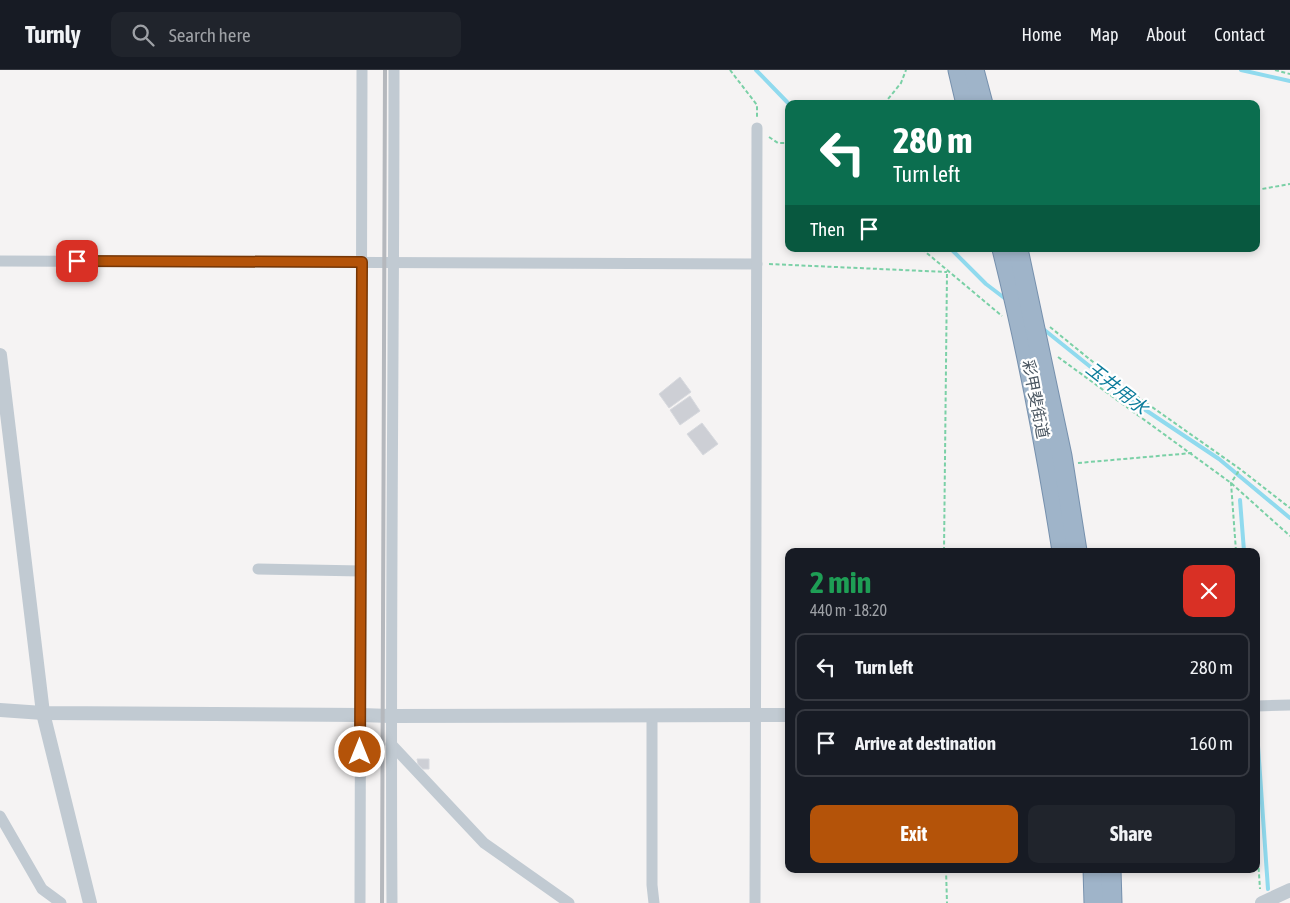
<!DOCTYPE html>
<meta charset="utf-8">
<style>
:root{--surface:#171b24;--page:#20242c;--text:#f1f3f6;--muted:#9ea1a6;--line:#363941;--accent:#b45309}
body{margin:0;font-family:"Asap Condensed","Noto Sans JP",sans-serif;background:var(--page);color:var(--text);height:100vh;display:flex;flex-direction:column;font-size:19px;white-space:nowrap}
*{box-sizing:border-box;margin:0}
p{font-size:16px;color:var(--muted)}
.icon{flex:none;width:28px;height:28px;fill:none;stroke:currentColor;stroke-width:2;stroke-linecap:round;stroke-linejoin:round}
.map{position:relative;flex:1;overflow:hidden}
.drawer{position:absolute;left:785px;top:478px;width:475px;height:325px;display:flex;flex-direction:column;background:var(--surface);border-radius:10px;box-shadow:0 2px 8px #0003}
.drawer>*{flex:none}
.hud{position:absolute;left:785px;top:30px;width:475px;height:152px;border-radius:10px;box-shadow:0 2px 8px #0003;background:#0b6e4f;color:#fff;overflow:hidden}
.pin{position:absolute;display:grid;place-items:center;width:42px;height:42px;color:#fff;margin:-21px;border-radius:10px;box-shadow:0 2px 8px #0006}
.me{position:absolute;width:55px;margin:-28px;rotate:0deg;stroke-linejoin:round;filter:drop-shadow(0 0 4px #0008)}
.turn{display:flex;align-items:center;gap:18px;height:105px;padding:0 25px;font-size:22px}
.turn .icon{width:65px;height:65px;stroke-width:2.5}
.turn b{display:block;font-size:35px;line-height:42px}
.then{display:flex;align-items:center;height:48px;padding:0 25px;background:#0003;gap:10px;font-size:19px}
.round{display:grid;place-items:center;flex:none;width:52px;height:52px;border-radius:10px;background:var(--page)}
.overview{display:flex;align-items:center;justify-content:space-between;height:85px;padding:0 25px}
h1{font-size:30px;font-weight:700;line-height:38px;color:#1e9e55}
.cta{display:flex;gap:10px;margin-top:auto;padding:10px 25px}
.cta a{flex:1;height:58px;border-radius:10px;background:var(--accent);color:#fff;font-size:20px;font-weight:700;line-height:58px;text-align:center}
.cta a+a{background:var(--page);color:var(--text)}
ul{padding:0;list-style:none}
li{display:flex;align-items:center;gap:15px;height:68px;margin:0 10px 8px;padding:0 15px;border:2px solid var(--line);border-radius:10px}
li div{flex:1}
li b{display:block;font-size:19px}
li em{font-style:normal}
header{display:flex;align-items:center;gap:30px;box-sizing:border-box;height:70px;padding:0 25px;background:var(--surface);border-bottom:1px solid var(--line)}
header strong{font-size:24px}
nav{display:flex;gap:28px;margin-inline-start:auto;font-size:18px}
.search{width:350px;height:45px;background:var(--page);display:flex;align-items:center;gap:12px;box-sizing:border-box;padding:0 18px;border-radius:10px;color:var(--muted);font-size:19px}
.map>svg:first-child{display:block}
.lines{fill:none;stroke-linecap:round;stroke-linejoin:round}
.stream{stroke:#90daee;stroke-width:4}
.building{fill:#cdcfd5;stroke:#d7d9de}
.trunk-casing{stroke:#7690ad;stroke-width:21}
.path{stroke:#7ad0a6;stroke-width:2;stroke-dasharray:4 2.5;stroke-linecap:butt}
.minor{stroke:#c1cad2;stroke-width:11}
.tertiary{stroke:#c1cad2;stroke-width:14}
.trunk{stroke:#9fb4c9;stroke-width:19}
.rail{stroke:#b5b8bd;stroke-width:4}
.route-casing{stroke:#753606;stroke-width:12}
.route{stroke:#b45309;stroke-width:9}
.labels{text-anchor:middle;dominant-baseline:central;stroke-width:4.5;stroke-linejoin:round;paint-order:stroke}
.street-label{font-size:16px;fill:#4a5661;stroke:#fff}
.water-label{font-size:18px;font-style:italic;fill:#0c7c9b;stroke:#fff}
</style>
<header>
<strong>Turnly</strong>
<div class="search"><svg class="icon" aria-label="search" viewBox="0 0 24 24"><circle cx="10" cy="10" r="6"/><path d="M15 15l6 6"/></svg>Search here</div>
<nav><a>Home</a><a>Map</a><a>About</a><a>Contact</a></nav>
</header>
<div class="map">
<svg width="1290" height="833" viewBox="0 0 1290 833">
<rect width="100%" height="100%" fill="#f5f3f3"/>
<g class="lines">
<g class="stream">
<polyline points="756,0 789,34"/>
<polyline points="1241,0 1290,11"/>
<polyline points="951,179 986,214 1007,230"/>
<polyline points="1042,258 1138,335 1219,389 1290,448"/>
<polyline points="1240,430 1244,481"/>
<polyline points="1256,647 1268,819"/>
</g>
</g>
<g class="building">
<polygon points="680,307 691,322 669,338 659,324"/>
<polygon points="690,326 700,341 680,355 670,340"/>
<polygon points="702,353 718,374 703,385 687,364"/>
<polygon points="417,689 429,689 429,699 423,699 418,694"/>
</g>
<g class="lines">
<defs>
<g id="trunk">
<polyline points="958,0 966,34"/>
<polyline points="974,0 983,34"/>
<path d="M1002,179C1027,279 1046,379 1062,481"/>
<polyline points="1018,179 1062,386 1077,481"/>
<polyline points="1093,799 1094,833"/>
<polyline points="1111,799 1112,833"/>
</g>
</defs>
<use href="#trunk" class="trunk-casing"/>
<g class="path">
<polyline points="730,0 757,35 757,48"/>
<polyline points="1275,0 1290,4"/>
<polyline points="884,34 901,13 906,0"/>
<polyline points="769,67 778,73 789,73"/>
<polyline points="1256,120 1290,114"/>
<polyline points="922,179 1002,246"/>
<polyline points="769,194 947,202"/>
<polyline points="1050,257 1125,318 1240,399 1290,438"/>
<polyline points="1058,287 1231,413 1290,466"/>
<polyline points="1078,393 1192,383"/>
<polyline points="944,481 947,202"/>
<polyline points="1236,481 1231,413 1240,399"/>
<polyline points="1256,759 1260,819"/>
<polyline points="946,799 947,833"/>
</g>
<g class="minor">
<polyline points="0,191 757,194"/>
<polyline points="258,499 361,501"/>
<polyline points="1256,636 1290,635"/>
<polyline points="652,645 652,815 654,833"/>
<polyline points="391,674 484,773 569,833"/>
<polyline points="0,746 42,819 61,833"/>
<polyline points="360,833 362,0"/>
<path d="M392,833C390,555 394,278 394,0"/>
<polyline points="755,833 757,58"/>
</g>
<g class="tertiary">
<polyline points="0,285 43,643 90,833"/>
<polyline points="0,640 43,643 361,645 390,646 789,645"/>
<polyline points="1262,833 1290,820"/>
</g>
<use href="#trunk" class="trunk"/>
<polyline class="rail" points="382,833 385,0"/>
</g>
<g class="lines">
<defs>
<polyline id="route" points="77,191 362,192 360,682"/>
</defs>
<use href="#route" class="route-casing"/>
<use href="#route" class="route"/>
</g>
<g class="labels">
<g class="street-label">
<text transform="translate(1036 329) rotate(79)">彩甲斐街道</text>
</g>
<g class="water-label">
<text transform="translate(1117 318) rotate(38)">玉井用水</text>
</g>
</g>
</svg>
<div class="pin" style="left:77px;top:191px;background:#d93025"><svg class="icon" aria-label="arrive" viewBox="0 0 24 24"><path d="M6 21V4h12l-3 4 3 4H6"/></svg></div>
<svg class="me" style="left:360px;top:682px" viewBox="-20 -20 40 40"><circle r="17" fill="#b45309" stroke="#fff" stroke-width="3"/><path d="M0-11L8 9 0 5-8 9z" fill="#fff"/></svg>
<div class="hud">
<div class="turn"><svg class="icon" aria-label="left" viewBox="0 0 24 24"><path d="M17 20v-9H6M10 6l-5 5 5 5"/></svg><div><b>280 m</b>Turn left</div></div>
<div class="then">Then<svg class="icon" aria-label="arrive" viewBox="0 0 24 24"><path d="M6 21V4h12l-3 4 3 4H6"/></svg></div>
</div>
<section class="drawer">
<div class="overview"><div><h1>2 min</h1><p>440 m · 18:20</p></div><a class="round" style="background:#d93025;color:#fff"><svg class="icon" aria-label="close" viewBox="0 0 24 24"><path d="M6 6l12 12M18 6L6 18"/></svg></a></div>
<ul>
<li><svg class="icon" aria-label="left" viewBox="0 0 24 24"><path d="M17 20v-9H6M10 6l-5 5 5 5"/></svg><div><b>Turn left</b></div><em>280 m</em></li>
<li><svg class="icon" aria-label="arrive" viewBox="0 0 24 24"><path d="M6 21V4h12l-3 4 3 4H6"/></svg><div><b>Arrive at destination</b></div><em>160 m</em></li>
</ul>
<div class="cta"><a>Exit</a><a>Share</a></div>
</section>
</div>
